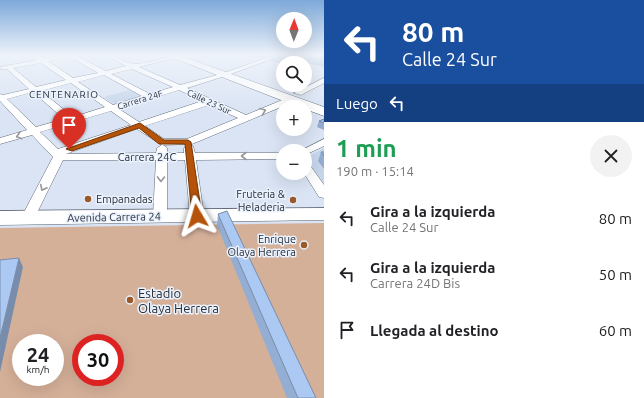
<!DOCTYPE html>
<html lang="es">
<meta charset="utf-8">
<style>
:root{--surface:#fff;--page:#f2f2f2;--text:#202124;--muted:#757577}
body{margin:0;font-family:Ubuntu,sans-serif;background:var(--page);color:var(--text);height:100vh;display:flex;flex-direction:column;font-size:15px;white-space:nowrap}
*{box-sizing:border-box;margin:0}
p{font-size:13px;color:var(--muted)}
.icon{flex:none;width:22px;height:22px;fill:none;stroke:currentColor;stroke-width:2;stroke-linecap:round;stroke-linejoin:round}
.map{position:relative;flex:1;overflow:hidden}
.panel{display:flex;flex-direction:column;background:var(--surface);width:320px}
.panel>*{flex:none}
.guide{background:#1a4fa0;color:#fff;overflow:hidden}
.needle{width:26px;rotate:1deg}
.controls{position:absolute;left:276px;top:12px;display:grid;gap:8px}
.controls a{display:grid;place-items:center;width:36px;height:36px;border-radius:50%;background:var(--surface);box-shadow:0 4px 16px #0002;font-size:20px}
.speed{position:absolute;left:12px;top:334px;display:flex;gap:8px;font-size:20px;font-weight:700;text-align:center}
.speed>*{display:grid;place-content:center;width:52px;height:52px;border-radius:50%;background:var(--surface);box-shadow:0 4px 16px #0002;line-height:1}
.speed small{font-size:10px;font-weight:400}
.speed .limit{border:6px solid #d22;background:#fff;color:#111}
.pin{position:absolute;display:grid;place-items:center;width:34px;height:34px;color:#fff;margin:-41px -17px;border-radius:50% 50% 50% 0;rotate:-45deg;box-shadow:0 0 4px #0007}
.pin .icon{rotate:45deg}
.me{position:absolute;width:44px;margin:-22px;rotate:353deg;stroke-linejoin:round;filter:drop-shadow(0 0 3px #0008)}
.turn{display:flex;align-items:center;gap:14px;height:84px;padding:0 12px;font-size:18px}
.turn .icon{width:52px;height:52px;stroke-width:2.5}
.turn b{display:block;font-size:28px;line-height:34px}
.then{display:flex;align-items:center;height:38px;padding:0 12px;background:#0003;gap:8px;font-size:15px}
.round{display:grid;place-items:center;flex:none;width:42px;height:42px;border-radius:21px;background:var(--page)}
.overview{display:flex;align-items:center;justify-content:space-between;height:68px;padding:0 12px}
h1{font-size:24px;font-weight:700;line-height:30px;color:#1e9e55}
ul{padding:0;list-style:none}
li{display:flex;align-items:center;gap:12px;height:56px;padding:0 12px}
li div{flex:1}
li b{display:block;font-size:15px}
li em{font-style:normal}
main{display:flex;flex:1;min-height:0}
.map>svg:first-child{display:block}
.built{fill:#c7d6eb}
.green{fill:#d5b099;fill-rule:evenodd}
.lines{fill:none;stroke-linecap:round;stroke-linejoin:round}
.minor-casing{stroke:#606977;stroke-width:1}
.secondary-casing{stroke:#606977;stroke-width:1}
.primary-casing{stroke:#606977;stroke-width:1}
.minor{fill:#fff;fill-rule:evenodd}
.secondary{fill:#fff;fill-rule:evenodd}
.primary{fill:#fff;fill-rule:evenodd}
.wall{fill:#94add2}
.shaded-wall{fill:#788dab}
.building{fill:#acc9f4;stroke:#788dab}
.oneway{stroke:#95979a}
.route{fill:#b45309;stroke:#753606}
.poi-dot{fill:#9b5927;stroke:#e9f2fe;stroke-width:1.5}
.labels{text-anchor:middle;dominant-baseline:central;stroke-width:3;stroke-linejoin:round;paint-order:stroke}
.far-street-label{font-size:9px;fill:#2b2f35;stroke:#e9f2fe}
.far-neighbourhood-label{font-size:10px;letter-spacing:1px;fill:#2b2f35;stroke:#e9f2fe}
.street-label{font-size:11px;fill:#2b2f35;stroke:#e9f2fe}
.poi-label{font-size:11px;fill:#2b2f35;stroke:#e9f2fe;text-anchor:end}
.near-poi-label{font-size:13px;fill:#2b2f35;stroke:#e9f2fe;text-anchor:start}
</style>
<main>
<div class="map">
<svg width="324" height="398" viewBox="0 0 324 398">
<rect width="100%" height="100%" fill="#dae4f4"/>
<g class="built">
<polygon points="130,90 141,96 114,104 104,97"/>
<polygon points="324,148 324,186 306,158"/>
</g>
<path class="green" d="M324,223V398H0V228ZM21,343H55V377H21ZM81,343H115V377H81Z"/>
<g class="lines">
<defs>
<g id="minor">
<path d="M31,55H37L43,58L75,55L106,71L126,66L105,55C116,55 125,64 135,64C151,64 167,55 184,55L183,56L139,67L180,85L221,74L274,55H281L280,56L225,76L187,88L246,115L287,98H293V102L192,144L163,145L167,148V153H184V148L189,145L193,146L195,153H283V159L196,160L204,216L202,219H192L190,216L185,160H167V216L165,219H155L153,216L156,160H63L33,221L28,223L23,221L21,218L53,157L32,135L0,144V138L27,130L0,101V94L3,95L29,89L7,69H1L0,67L37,60ZM70,57L98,73L73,78L48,61ZM41,63L66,80L36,87L13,68ZM132,69L173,87L150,94L111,74ZM104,75L142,96L113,105L78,82ZM71,83L105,107L73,117L41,91ZM179,90L202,101L139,122L119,109ZM33,92L64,119L36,127L7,99ZM209,105L238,118L187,139H164L145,126ZM111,111L131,125L58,149L40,132ZM137,129L162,145L157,148L156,153L66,154Z"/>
<polygon points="324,78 324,83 301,95 294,93"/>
<polygon points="324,139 324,146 305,155 305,151 300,151"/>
<polygon points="305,163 309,164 324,185 324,198 319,197 304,173"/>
</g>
<polygon id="secondary" points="324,208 324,220 0,225 0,211"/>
<polygon id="primary" points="166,55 178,55 324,107 324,116 305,109 305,107 299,107"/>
</defs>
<use href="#minor" class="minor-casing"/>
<use href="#secondary" class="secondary-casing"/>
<use href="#primary" class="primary-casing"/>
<use href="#minor" class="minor"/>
<use href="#secondary" class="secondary"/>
<use href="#primary" class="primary"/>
</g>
<g class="wall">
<polygon points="250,55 271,55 260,58 249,56"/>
<polygon points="272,55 302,55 324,60 324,67 298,61 292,63 283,63 283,64 270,61"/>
<polygon points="302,55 324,55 324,60"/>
<polygon points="324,119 324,130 317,127 319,121"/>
<polygon points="321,152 324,152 324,169 318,161"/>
<polygon points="218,214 316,398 287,398 217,225"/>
</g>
<g class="shaded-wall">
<polygon points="261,55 271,55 260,58"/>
<polygon points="298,55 299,55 298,61 292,63 287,63 288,58"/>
<polygon points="19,258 23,267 0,372 0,338"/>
</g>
<g class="building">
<polygon points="272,55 298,55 288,58"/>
<polygon points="302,55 315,55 324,57 324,60"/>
<polygon points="324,119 324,123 319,121"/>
<polygon points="321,152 324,152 324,156"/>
<polygon points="227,211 316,398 298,398 218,214"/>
<polygon points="19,258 0,338 0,260"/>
</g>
<defs><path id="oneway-chevron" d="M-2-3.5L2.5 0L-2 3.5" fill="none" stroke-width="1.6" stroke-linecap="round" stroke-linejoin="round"/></defs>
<g class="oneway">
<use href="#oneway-chevron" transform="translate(263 111) rotate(-22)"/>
<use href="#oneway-chevron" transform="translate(19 136) rotate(163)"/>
<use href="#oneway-chevron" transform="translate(244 156) rotate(180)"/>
<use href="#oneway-chevron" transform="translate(161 179) rotate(91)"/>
<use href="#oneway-chevron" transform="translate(43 188) rotate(117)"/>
</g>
<linearGradient id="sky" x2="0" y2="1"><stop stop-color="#7da9d9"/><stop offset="0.5" stop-color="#eef3fa"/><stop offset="1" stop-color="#eef3fa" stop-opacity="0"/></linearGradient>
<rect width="324" height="110" fill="url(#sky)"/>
<polygon class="route" points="140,123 164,140 188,140 191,142 202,216 201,218 194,218 192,216 185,144 159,144 139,128 72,151 66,149"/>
<g class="poi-dot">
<circle cx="88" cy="199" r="4"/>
<circle cx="293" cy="200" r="4"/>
<circle cx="304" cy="245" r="4"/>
<circle cx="130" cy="300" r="4"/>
</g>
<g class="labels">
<g class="far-street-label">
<text transform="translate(140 100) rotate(-17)">Carrera 24F</text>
<text transform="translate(209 102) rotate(25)">Calle 23 Sur</text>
</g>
<g class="far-neighbourhood-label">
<text x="64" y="94">CENTENARIO</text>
</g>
<g class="street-label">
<text x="147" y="157">Carrera 24C</text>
<text transform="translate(114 217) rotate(-1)">Avenida Carrera 24</text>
</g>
<g class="poi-label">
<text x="285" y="194">Fruteria &amp;<tspan x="285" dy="13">Heladeria</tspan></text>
<text x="96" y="199" text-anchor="start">Empanadas</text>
<text x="296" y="239">Enrique<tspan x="296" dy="13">Olaya Herrera</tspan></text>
</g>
<g class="near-poi-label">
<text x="138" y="293">Estadio<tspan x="138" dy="15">Olaya Herrera</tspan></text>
</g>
</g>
</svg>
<div class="controls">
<a><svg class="needle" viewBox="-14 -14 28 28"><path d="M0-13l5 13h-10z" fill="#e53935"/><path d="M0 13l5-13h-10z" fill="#757577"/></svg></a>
<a><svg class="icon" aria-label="search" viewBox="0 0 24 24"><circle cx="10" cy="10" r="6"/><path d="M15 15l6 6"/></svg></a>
<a>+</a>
<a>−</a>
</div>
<div class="speed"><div>24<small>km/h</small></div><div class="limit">30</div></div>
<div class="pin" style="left:69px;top:149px;background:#d93025"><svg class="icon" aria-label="arrive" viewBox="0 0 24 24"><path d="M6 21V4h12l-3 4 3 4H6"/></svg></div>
<svg class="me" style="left:197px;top:216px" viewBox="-20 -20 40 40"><path d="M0-17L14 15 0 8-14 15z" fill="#b45309" stroke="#fff" stroke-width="4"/></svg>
</div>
<section class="panel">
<div class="guide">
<div class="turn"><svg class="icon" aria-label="left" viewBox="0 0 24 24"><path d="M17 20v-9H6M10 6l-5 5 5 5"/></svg><div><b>80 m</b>Calle 24 Sur</div></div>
<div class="then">Luego<svg class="icon" aria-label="left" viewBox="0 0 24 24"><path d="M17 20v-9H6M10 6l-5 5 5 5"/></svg></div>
</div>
<div class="overview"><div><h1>1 min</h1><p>190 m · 15:14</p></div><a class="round"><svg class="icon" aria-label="close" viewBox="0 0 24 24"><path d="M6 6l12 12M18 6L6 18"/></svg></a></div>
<ul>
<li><svg class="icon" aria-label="left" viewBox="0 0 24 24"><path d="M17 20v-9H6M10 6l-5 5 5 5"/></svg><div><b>Gira a la izquierda</b><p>Calle 24 Sur</p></div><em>80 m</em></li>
<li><svg class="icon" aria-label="left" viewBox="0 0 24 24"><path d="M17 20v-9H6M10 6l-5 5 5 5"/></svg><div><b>Gira a la izquierda</b><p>Carrera 24D Bis</p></div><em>50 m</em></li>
<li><svg class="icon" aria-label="arrive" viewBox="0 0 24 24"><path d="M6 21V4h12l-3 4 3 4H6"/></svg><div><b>Llegada al destino</b></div><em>60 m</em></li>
</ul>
</section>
</main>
